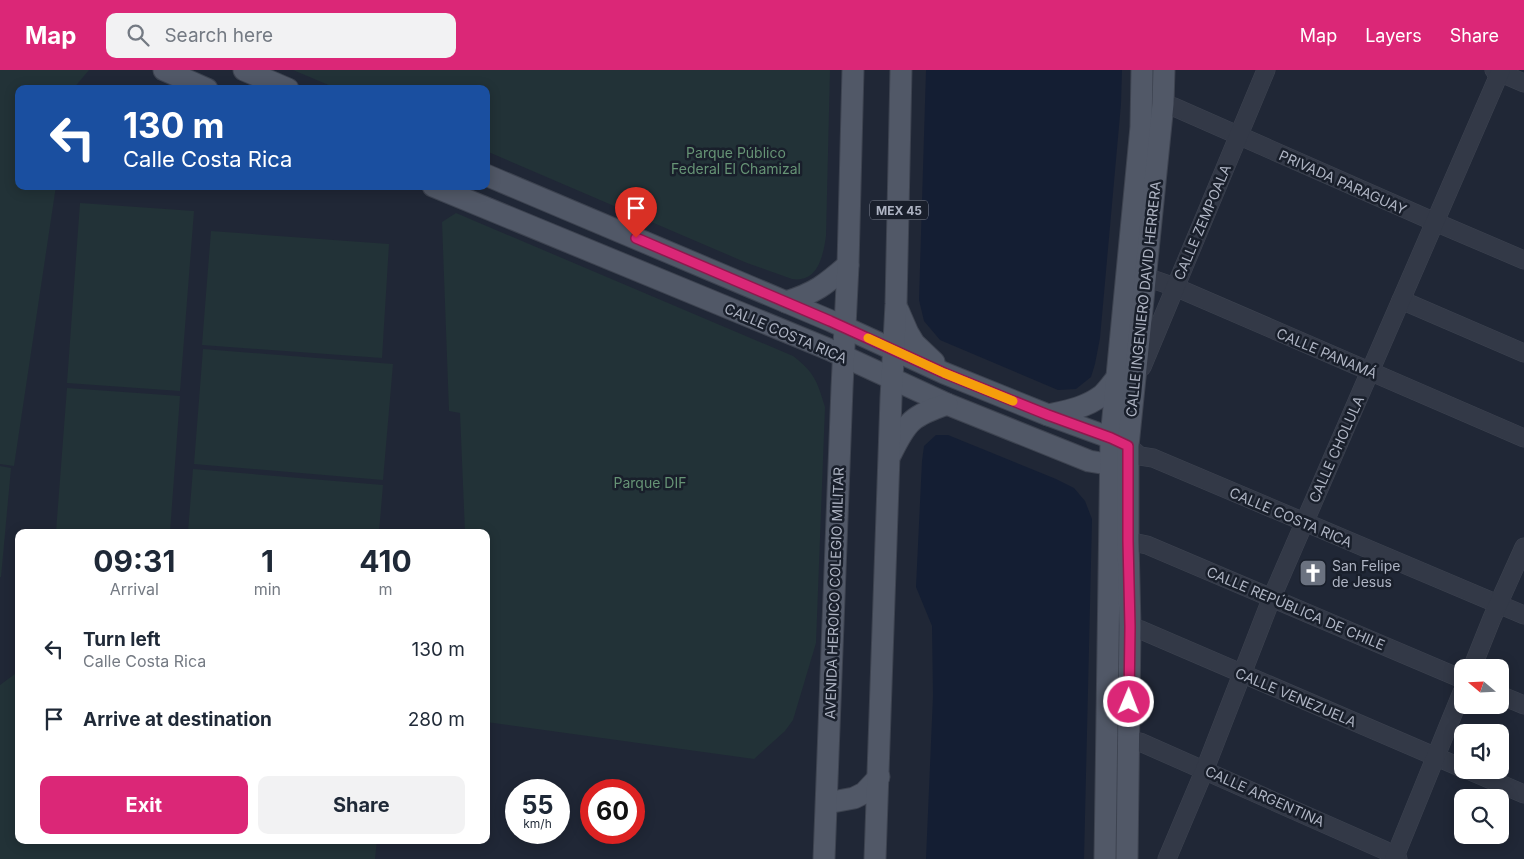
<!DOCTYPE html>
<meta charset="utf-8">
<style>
:root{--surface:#fff;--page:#f2f2f3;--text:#1f2937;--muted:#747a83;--accent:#db2777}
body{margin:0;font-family:Inter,sans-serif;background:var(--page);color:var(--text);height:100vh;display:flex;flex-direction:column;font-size:19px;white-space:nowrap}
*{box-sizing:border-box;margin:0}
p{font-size:16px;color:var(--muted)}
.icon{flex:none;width:28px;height:28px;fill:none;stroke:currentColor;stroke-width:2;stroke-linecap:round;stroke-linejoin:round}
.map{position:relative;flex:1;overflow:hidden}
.panel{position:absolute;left:15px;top:459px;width:475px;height:315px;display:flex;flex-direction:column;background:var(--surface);border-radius:10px;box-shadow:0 2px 12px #0003}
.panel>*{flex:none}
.hud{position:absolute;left:15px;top:15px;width:475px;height:105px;border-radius:10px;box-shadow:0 2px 12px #0003;background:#1a4fa0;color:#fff;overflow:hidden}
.needle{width:32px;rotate:289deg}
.controls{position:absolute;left:1454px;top:589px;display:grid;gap:10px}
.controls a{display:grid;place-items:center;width:55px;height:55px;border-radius:10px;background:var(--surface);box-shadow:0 2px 12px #0003;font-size:25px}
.speed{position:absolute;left:505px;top:709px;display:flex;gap:10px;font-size:25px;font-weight:700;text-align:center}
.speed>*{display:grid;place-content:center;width:65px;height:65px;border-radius:50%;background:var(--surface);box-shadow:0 2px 12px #0003;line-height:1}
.speed small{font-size:12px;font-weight:400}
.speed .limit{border:8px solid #d22;background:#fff;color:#111}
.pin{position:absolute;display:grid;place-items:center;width:42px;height:42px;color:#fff;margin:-51px -21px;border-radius:50% 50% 50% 0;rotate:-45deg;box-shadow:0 0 5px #0007}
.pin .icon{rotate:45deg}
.me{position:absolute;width:55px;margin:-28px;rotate:1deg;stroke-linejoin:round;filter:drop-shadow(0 0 4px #0008)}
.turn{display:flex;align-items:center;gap:18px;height:105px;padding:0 25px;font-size:22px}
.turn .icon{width:65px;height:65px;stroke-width:2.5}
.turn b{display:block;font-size:35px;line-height:42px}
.eta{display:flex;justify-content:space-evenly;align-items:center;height:85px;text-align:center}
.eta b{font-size:30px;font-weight:700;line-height:35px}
.cta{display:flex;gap:10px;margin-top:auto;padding:10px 25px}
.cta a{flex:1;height:58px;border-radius:10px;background:var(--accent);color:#fff;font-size:20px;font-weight:700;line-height:58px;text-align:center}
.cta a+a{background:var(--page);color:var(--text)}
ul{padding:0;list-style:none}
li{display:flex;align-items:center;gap:15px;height:70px;padding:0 25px}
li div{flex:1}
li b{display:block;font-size:19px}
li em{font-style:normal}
header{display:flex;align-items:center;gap:30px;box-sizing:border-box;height:70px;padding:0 25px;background:var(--accent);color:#fff}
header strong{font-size:24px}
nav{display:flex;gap:28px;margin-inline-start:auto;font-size:18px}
.search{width:350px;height:45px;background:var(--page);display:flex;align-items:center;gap:12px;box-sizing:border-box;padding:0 18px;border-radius:10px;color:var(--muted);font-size:19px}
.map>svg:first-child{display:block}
.green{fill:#223237}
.water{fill:#141e33}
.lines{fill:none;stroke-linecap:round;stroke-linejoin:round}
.minor-casing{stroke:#3d4350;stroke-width:19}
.major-casing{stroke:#3d4350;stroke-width:23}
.minor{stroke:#333947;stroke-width:18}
.major{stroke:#515867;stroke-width:21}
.route-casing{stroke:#8e194d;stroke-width:12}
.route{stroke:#db2777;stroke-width:9}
.slow{stroke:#f59e0b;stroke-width:9}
.labels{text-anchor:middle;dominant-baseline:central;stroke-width:5;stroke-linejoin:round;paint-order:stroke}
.shield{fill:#191f2b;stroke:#818795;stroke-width:1}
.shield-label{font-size:12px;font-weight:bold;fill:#aeb4c3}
.park-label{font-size:14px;fill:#669375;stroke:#191f2b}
.street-label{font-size:14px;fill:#aeb4c3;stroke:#191f2b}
.poi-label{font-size:14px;fill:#aeb4c3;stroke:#191f2b;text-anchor:start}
</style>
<header>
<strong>Map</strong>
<div class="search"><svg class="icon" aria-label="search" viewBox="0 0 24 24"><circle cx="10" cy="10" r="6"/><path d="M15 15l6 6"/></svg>Search here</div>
<nav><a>Map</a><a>Layers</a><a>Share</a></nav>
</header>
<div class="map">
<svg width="1524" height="789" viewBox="0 0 1524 789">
<rect width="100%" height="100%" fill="#202736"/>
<g class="green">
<polygon points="0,0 89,0 73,19 19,19 19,116 56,116 14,396 0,394"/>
<path d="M293,0H830L826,166C823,186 818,213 792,209L747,193L486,81V19H338Z"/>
<polygon points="80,133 194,141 180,321 67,313"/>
<path d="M456,143L793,286C815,303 817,311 825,337L816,573L793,650L785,661L754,689L486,652V462H465L460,343L449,341L442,152Z"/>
<polygon points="211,161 389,174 382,288 202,275"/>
<polygon points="203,279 393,294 383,410 194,394"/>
<polygon points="67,318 180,326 170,462 56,462"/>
<polygon points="0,396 11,398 1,507 0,507"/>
<polygon points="193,399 383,415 379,462 188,462"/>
<polygon points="19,601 19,770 377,770 375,789 0,789 0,615"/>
</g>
<g class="water">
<polygon points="926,0 1122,0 1121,34 1100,268 1095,294 1091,307 1076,319 1058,320 940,270 924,251 919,230"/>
<polygon points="936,365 948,365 1056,409 1074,418 1085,431 1092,449 1084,789 926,789 933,626 932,556 916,517 922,391 924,376"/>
</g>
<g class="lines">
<defs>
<g id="minor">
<polyline points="1494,0 1524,13"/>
<polyline points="1163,34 1174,37 1435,152 1524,190"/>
<polyline points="1132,207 1146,207 1175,217 1524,368"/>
<polyline points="1401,230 1524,283"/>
<polyline points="1137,299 1142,297 1266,0"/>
<polyline points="1128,376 1140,386 1153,388 1524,545"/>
<polyline points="1128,471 1147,475 1462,609"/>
<polyline points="1130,557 1141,560 1462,698"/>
<polyline points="1472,598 1492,548 1524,477"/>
<polyline points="1500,625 1524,635"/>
<polyline points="1129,670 1140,672 1384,780 1398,789"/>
<polyline points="1468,700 1524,724"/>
<polyline points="1167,789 1205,699 1272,527 1501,0"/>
<polyline points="1394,789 1462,622"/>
</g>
<g id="major">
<polyline points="164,0 207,19"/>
<polyline points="244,0 288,19"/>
<polyline points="486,105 831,251 944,303 1048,345 1111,368 1124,374"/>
<polyline points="433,116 828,279 947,334 1089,391 1101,393 1125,390"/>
<path d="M786,232C815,223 825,215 848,195"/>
<polyline points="898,240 908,263 914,273 934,292"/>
<path d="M1048,345C1066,341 1085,338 1101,326C1107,321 1112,313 1117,308"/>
<path d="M891,384C907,351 912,346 947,334"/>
<polyline points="827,733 854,728 864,723 879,707"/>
<polyline points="824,789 842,318 848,195 853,0"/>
<polyline points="875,789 891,328 896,234 901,0"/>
<polyline points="1105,789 1111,368 1141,57 1142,0"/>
<polyline points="1127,789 1130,557 1128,471 1128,376 1163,34 1164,0"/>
</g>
</defs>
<use href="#minor" class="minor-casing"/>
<use href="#major" class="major-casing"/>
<use href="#minor" class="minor"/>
<use href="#major" class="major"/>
</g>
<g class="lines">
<defs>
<polyline id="route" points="636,168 830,251 944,303 1048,345 1111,368 1128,376 1128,471 1130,557 1129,632"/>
</defs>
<use href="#route" class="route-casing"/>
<use href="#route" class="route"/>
<polyline class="slow" points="868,268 944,303 1013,331"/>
</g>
<defs>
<symbol id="church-square" viewBox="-11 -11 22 22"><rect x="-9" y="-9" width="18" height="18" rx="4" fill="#6b7280" stroke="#191f2b"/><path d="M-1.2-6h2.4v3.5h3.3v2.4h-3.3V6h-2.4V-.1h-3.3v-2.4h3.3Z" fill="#fff"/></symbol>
</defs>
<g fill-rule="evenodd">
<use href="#church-square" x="1297" y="487" width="32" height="32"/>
</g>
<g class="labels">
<rect class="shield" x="870" y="130.5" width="58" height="19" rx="4"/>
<g class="shield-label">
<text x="899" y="140">MEX 45</text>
</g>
<g class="park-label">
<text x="736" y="82">Parque Público<tspan x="736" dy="16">Federal El Chamizal</tspan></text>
<text x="650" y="412">Parque DIF</text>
</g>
<g class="street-label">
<text transform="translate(1343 112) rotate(24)">PRIVADA PARAGUAY</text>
<text transform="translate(1202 152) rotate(-67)">CALLE ZEMPOALA</text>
<text transform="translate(1143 229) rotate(-84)">CALLE INGENIERO DAVID HERRERA</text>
<text transform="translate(786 263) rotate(23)">CALLE COSTA RICA</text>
<text transform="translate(1327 283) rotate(23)">CALLE PANAMÁ</text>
<text transform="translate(1336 379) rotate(-66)">CALLE CHOLULA</text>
<text transform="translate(1291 447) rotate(23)">CALLE COSTA RICA</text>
<text transform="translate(834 523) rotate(-88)">AVENIDA HEROICO COLEGIO MILITAR</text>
<text transform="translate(1296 538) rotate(23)">CALLE REPÚBLICA DE CHILE</text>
<text transform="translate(1296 627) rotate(23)">CALLE VENEZUELA</text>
<text transform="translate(1265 726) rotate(24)">CALLE ARGENTINA</text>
</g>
<g class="poi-label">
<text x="1332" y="495">San Felipe<tspan x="1332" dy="16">de Jesus</tspan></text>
</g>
</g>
</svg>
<div class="controls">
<a><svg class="needle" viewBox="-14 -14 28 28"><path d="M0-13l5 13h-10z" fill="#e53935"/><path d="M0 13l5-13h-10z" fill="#747a83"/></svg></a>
<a><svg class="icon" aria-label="sound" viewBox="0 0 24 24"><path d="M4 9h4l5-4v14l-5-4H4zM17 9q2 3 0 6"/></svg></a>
<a><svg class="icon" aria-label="search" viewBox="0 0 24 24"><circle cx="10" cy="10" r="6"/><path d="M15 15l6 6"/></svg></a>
</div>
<div class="speed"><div>55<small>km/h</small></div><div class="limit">60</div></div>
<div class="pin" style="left:636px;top:168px;background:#d93025"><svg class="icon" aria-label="arrive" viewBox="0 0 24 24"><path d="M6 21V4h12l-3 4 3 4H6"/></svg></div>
<svg class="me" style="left:1129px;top:632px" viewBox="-20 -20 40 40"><circle r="17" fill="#db2777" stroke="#fff" stroke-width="3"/><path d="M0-11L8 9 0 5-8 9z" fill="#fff"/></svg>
<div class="hud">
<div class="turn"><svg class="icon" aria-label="left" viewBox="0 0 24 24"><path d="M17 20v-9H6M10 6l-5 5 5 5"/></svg><div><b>130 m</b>Calle Costa Rica</div></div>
</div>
<section class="panel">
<div class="eta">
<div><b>09:31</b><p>Arrival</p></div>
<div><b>1</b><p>min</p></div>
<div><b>410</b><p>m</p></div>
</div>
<ul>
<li><svg class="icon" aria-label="left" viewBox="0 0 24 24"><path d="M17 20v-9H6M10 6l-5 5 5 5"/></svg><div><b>Turn left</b><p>Calle Costa Rica</p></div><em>130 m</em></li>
<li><svg class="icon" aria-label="arrive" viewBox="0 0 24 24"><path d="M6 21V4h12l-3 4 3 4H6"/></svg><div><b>Arrive at destination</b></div><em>280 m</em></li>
</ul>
<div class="cta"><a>Exit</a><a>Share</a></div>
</section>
</div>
